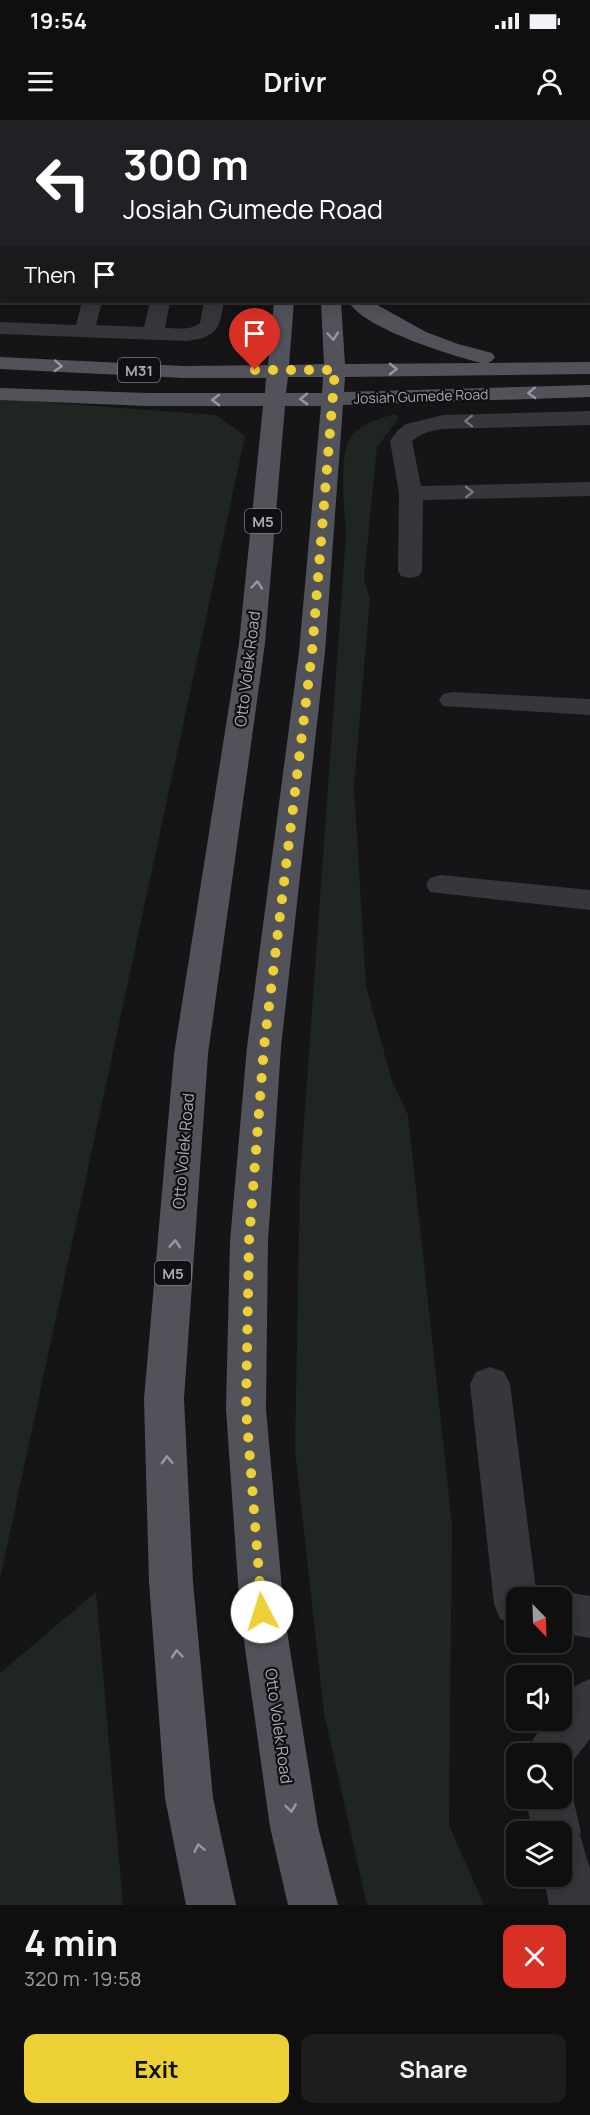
<!DOCTYPE html>
<meta charset="utf-8">
<style>
:root{--surface:#100f10;--page:#1e1d1e;--text:#f1f3f6;--muted:#9c9c9f;--line:#302f30;--accent:#edd035}
body{margin:0;font-family:Manrope,sans-serif;background:var(--page);color:var(--text);height:100vh;display:flex;flex-direction:column;font-size:22px;white-space:nowrap}
*{box-sizing:border-box;margin:0}
p{font-size:20px;color:var(--muted)}
.icon{flex:none;width:33px;height:33px;fill:none;stroke:currentColor;stroke-width:2;stroke-linecap:round;stroke-linejoin:round}
.map{position:relative;height:1785px;overflow:hidden}
.details{display:flex;flex-direction:column;background:var(--surface);flex:1}
.details>*{flex:none}
.banner{position:absolute;left:0px;top:0px;width:591px;height:183px;box-shadow:0 3px 15px #0003,0 0 0 2px var(--line);background:#202124;color:#fff;overflow:hidden}
.needle{width:39px;rotate:157deg}
.controls{position:absolute;left:506px;top:1467px;display:grid;gap:12px}
.controls a{display:grid;place-items:center;width:66px;height:66px;border-radius:12px;background:var(--surface);box-shadow:0 3px 15px #0003,0 0 0 2px var(--line);font-size:30px}
.pin{position:absolute;display:grid;place-items:center;width:51px;height:51px;color:#fff;margin:-62px -26px;border-radius:50% 50% 50% 0;rotate:-45deg;box-shadow:0 0 6px #0007}
.pin .icon{rotate:45deg}
.me{position:absolute;width:66px;margin:-33px;rotate:355deg;stroke-linejoin:round;filter:drop-shadow(0 0 4px #0008)}
.turn{display:flex;align-items:center;gap:21px;height:126px;padding:0 24px;font-size:27px}
.turn .icon{width:78px;height:78px;stroke-width:2.5}
.turn b{display:block;font-size:42px;line-height:51px}
.then{display:flex;align-items:center;height:57px;padding:0 24px;background:#0003;gap:12px;font-size:22px}
.round{display:grid;place-items:center;flex:none;width:63px;height:63px;border-radius:12px;background:var(--page)}
.summary{display:flex;align-items:center;justify-content:space-between;height:102px;padding:0 24px}
h1{font-size:36px;font-weight:700;line-height:45px}
.button{display:flex;gap:12px;margin-top:auto;padding:12px 24px}
.button a{flex:1;height:69px;border-radius:12px;background:var(--accent);color:#111;font-size:24px;font-weight:700;line-height:69px;text-align:center}
.button a+a{background:var(--page);color:var(--text)}
.status{display:flex;justify-content:space-between;align-items:center;height:42px;padding:0 30px;background:var(--surface);direction:ltr}
.status svg{height:16px;fill:currentColor}
header{display:flex;justify-content:space-between;align-items:center;height:78px;padding:0 24px;background:var(--surface);font-size:27px;font-weight:700}
.map>svg:first-child{display:block}
.green{fill:#1f2621}
.lines{fill:none;stroke-linecap:round;stroke-linejoin:round}
.minor{fill:#36363b;fill-rule:evenodd}
.major{fill:#52525a;fill-rule:evenodd}
.oneway{stroke:#9698a4}
.oneway2{stroke:#74757f}
.route{stroke:#edd035;stroke-width:10;stroke-dasharray:0 18}
.labels{text-anchor:middle;dominant-baseline:central;stroke-width:4.5;stroke-linejoin:round;paint-order:stroke}
.far-street-label{font-size:14px;fill:#a7a9b6;stroke:#100f11}
.shield{fill:#100f11;stroke:#7a7b84;stroke-width:1.5}
.shield-label{font-size:15px;font-weight:bold;fill:#a7a9b6}
.street-label{font-size:16px;fill:#a7a9b6;stroke:#100f11}
</style>
<div class="status"><b>19:54</b><svg viewBox="0 0 49 12"><path d="M0 12V9h3v3zM5 12V6h3v6zM10 12V3h3v9zM15 12V0h3v12zM26 1h20v11H26zM47 4h2v5h-2z"/></svg></div>
<header><svg class="icon" aria-label="menu" viewBox="0 0 24 24"><path d="M4 6h16M4 12h16M4 18h16"/></svg>Drivr<svg class="icon" aria-label="person" viewBox="0 0 24 24"><circle cx="12" cy="8" r="4"/><path d="M4 21q1-7 8-7t8 7"/></svg></header>
<div class="map">
<svg width="590" height="1785" viewBox="0 0 590 1785">
<rect width="100%" height="100%" fill="#151416"/>
<g class="green">
<polygon points="0,279 216,295 245,316 0,1459"/>
<path d="M395,294L399,298L377,327L364,459L370,479L354,666L366,866L392,961L408,995L452,1405L449,1705L484,1785H367L324,1593L295,1330L300,1058L346,414C345,391 337,330 353,314C363,303 381,298 395,294Z"/>
<polygon points="96,1472 123,1785 0,1785 0,1553"/>
</g>
<g class="lines">
<g class="minor">
<rect x="14" y="0" width="16" height="2"/>
<polygon points="402,0 418,0 419,2 402,2"/>
<rect x="457" y="0" width="16" height="2"/>
<polygon points="505,0 522,0 504,2"/>
<polygon points="0,52 2,52 0,64"/>
<path d="M82,182H102L96,205L144,207L150,182H170L165,208C178,208 190,211 200,203L204,182H224C219,210 217,217 187,221L0,214V202L76,205Z"/>
<path d="M590,291V305L443,309C431,311 421,313 412,321L421,366L590,362V376L423,380L422,451L419,456L410,458L401,456L398,451L399,373L390,321L397,311L406,304L443,295Z"/>
<polygon points="453,572 590,579 590,595 443,586 439,580 443,574"/>
<polygon points="441,755 590,770 590,790 430,772 426,765 430,758"/>
<polygon points="490,1247 504,1252 510,1264 537,1478 516,1478 516,1505 500,1499 494,1484 470,1264 476,1252"/>
<polygon points="561,1471 590,1476 590,1518 561,1513 561,1478 545,1478"/>
<path d="M590,1559V1619L566,1650L561,1653V1634H527L534,1618L547,1600H561C561,1576 567,1568 590,1559Z"/>
<polygon points="561,1659 566,1661 573,1678 581,1712 580,1715 590,1749 590,1785 549,1785 543,1756 561,1756 561,1712 533,1712 525,1678 561,1678"/>
</g>
<g class="major">
<rect x="275" y="0" width="16" height="2"/>
<rect x="309" y="0" width="16" height="2"/>
<path d="M274,182H294L289,245L324,244L321,182H341L345,244L482,243C452,236 363,208 349,182H372L426,212L458,224L492,233L495,237L492,241L488,243L590,242V254L345,257L344,272L590,265V277L343,285L325,532L281,927L268,1121L266,1289L284,1492L318,1707L338,1785H288L270,1707L240,1492L226,1289L230,1121L247,927L299,532L321,286H285L265,523L208,934L184,1279L193,1462L213,1678L236,1785H186L165,1678L149,1462L144,1279L174,934L239,523L263,286H147L0,280V268L147,273H265L266,258H184L0,249V237L184,246L268,245ZM288,257H323L322,273H286Z"/>
</g>
</g>
<defs><path id="oneway-chevron" d="M-2-3.5L2.5 0L-2 3.5" fill="none" stroke-width="1.6" stroke-linecap="round" stroke-linejoin="round" transform="scale(1.5)"/></defs>
<g class="oneway">
<use href="#oneway-chevron" transform="translate(333 216) rotate(85)"/>
<use href="#oneway-chevron" transform="translate(58 246) rotate(3)"/>
<use href="#oneway-chevron" transform="translate(393 249) rotate(-1)"/>
<use href="#oneway-chevron" transform="translate(532 273) rotate(178)"/>
<use href="#oneway-chevron" transform="translate(304 279) rotate(179)"/>
<use href="#oneway-chevron" transform="translate(216 280) rotate(180)"/>
<use href="#oneway-chevron" transform="translate(257 465) rotate(-85)"/>
<use href="#oneway-chevron" transform="translate(175 1124) rotate(-86)"/>
<use href="#oneway-chevron" transform="translate(167 1340) rotate(-92)"/>
<use href="#oneway-chevron" transform="translate(177 1534) rotate(-95)"/>
<use href="#oneway-chevron" transform="translate(291 1688) rotate(82)"/>
<use href="#oneway-chevron" transform="translate(199 1728) rotate(-102)"/>
</g>
<g class="oneway2">
<use href="#oneway-chevron" transform="translate(469 301) rotate(179)"/>
<use href="#oneway-chevron" transform="translate(469 372) rotate(-1)"/>
</g>
<g class="lines">
<polyline class="route" points="255,250 335,250 312,532 264,927 249,1121 246,1289 262,1492"/>
</g>
<g class="labels">
<g class="far-street-label">
<text transform="translate(421 276) rotate(-2)">Josiah Gumede Road</text>
</g>
<g class="shield">
<rect x="118" y="238" width="42" height="24" rx="4.5"/>
<rect x="245" y="389" width="36" height="24" rx="4.5"/>
<rect x="155" y="1141" width="36" height="24" rx="4.5"/>
</g>
<g class="shield-label">
<text x="139" y="250">M31</text>
<text x="263" y="401">M5</text>
<text x="173" y="1153">M5</text>
</g>
<g class="street-label">
<text transform="translate(247 549) rotate(-83)">Otto Volek Road</text>
<text transform="translate(183 1031) rotate(-85)">Otto Volek Road</text>
<text transform="translate(279 1606) rotate(82)">Otto Volek Road</text>
</g>
</g>
</svg>
<div class="controls">
<a><svg class="needle" viewBox="-14 -14 28 28"><path d="M0-13l5 13h-10z" fill="#e53935"/><path d="M0 13l5-13h-10z" fill="#9c9c9f"/></svg></a>
<a><svg class="icon" aria-label="sound" viewBox="0 0 24 24"><path d="M4 9h4l5-4v14l-5-4H4zM17 9q2 3 0 6"/></svg></a>
<a><svg class="icon" aria-label="search" viewBox="0 0 24 24"><circle cx="10" cy="10" r="6"/><path d="M15 15l6 6"/></svg></a>
<a><svg class="icon" aria-label="layers" viewBox="0 0 24 24"><path d="M12 4l9 5-9 5-9-5zM3 14l9 5 9-5"/></svg></a>
</div>
<div class="pin" style="left:255px;top:250px;background:#d93025"><svg class="icon" aria-label="arrive" viewBox="0 0 24 24"><path d="M6 21V4h12l-3 4 3 4H6"/></svg></div>
<svg class="me" style="left:262px;top:1492px" viewBox="-20 -20 40 40"><circle r="19" fill="#fff"/><path d="M0-13L10 11 0 6-10 11z" fill="#edd035"/></svg>
<div class="banner">
<div class="turn"><svg class="icon" aria-label="left" viewBox="0 0 24 24"><path d="M17 20v-9H6M10 6l-5 5 5 5"/></svg><div><b>300 m</b>Josiah Gumede Road</div></div>
<div class="then">Then<svg class="icon" aria-label="arrive" viewBox="0 0 24 24"><path d="M6 21V4h12l-3 4 3 4H6"/></svg></div>
</div>
</div>
<section class="details">
<div class="summary"><div><h1>4 min</h1><p>320 m · 19:58</p></div><a class="round" style="background:#d93025;color:#fff"><svg class="icon" aria-label="close" viewBox="0 0 24 24"><path d="M6 6l12 12M18 6L6 18"/></svg></a></div>
<div class="button"><a>Exit</a><a>Share</a></div>
</section>
